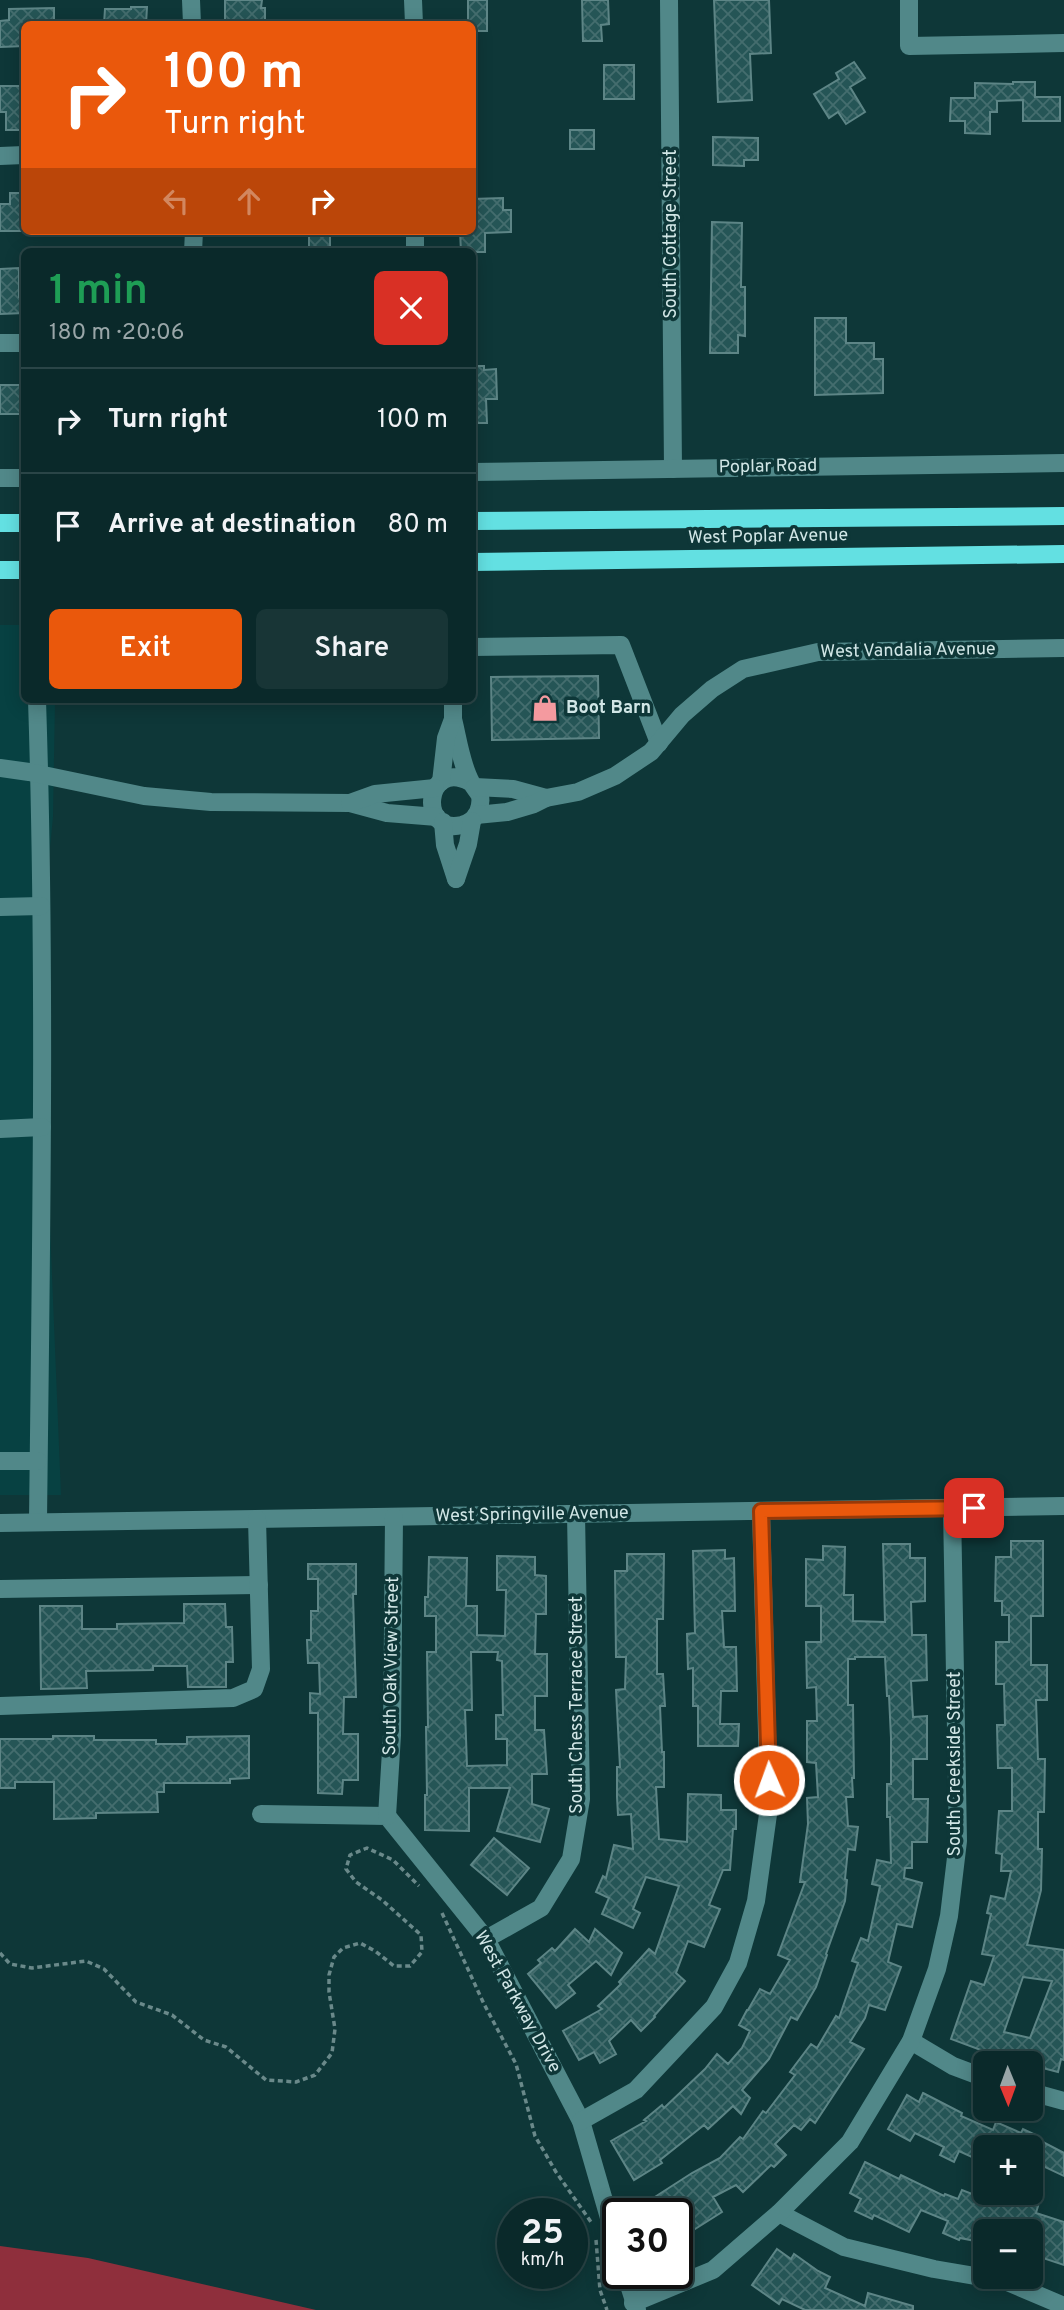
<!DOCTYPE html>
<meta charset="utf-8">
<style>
:root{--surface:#0a292a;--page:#183536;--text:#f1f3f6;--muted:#99a6a8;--line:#2a4547;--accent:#ea580c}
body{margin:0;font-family:Overpass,sans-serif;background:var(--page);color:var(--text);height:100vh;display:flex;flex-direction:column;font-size:26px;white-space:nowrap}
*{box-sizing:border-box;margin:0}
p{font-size:23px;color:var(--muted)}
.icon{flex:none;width:38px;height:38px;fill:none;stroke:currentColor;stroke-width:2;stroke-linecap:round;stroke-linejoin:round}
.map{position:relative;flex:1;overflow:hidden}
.details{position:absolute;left:21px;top:248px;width:455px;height:455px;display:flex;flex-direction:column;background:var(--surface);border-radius:10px;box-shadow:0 4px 18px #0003,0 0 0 2px var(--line)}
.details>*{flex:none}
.hud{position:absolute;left:21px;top:21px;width:455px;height:214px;border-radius:10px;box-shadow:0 4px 18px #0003,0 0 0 2px var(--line);background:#ea580c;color:#fff;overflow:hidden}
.needle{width:46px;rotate:179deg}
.fabs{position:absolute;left:973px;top:2051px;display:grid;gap:14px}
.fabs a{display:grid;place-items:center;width:70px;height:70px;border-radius:10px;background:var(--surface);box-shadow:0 4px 18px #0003,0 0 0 2px var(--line);font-size:35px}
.speed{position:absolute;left:497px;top:2198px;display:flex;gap:14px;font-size:35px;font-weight:700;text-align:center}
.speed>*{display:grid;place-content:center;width:91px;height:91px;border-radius:50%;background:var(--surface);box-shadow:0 4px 18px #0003,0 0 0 2px var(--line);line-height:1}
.speed small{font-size:18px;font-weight:400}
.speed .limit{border:4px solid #111;border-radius:10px;background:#fff;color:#111}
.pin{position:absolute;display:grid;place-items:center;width:60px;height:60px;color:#fff;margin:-30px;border-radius:14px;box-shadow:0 4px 10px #0006}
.me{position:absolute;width:77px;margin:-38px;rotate:358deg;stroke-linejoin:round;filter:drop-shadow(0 0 5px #0008)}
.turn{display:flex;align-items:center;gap:24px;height:147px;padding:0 28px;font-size:32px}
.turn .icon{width:91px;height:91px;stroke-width:2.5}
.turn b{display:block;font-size:49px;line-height:60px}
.lanes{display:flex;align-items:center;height:66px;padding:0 28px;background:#0003;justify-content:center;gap:35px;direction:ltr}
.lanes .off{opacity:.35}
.round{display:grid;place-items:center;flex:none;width:74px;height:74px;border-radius:10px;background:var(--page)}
.overview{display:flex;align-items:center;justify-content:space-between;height:119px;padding:0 28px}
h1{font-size:42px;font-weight:600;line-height:52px;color:#1e9e55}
.cta{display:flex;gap:14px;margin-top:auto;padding:14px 28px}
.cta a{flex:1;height:80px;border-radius:10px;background:var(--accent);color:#fff;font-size:28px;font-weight:600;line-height:80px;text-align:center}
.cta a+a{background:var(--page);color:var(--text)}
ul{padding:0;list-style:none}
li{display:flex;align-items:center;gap:21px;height:105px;padding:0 28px;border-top:2px solid var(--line)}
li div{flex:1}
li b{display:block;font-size:26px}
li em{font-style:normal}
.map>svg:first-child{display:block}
.built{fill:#074142}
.water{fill:#8f2f3c}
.building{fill:url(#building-cross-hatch);stroke:#5d8586;stroke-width:2;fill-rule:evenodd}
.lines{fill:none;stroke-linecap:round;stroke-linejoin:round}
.path{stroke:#6a898a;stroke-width:3.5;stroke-dasharray:5 3.5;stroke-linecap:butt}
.minor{stroke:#518889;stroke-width:18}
.major{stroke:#63e0e2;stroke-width:18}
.route-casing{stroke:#983908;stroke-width:18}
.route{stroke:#ea580c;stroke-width:12}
.labels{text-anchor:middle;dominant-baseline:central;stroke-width:7;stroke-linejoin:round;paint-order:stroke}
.street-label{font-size:18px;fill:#d1e6e6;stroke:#0e3738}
.poi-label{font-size:18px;font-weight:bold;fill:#d1e6e6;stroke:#0e3738;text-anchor:start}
</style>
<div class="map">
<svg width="1064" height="2310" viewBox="0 0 1064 2310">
<defs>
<pattern id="building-cross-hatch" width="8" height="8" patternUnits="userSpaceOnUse" patternTransform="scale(1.75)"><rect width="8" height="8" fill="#255556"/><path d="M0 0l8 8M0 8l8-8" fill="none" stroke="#446d6e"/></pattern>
</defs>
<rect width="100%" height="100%" fill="#0e3738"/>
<polygon class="built" points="0,625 24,625 24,700 55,700 53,817 39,958 61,1495 0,1495"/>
<polygon class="water" points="0,2246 88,2258 316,2310 0,2310"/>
<g class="building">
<polygon points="225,0 262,0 261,8 265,8 265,24 225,24"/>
<polygon points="468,0 487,0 487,31 472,31 472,24 468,24"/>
<polygon points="582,0 608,0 609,24 601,25 602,41 583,41"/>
<polygon points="714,0 769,0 771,53 750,54 752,100 718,102"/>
<polygon points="131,7 147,7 146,24 104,24 105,9 131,9"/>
<polygon points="54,8 54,24 24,24 24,46 0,47 0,21 9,20 9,9"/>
<polygon points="854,62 865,78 850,87 865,112 846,124 838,112 829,118 814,94 839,79 836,73"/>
<rect x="604" y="65" width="30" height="34"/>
<polygon points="1013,82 1035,82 1035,97 1060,97 1060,121 1023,121 1023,100 997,101 997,112 990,112 990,134 965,133 965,121 950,121 951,98 975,98 975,83 1013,84"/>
<polygon points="0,86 24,86 24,130 6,130 6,112 0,112"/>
<rect x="570" y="130" width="24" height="19"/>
<polygon points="713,137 758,138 758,160 744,160 744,166 713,165"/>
<polygon points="10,193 24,193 24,231 0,231 0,204 10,204"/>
<polygon points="503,198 503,210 511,210 511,232 485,233 485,252 461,252 460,231 472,231 472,199"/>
<polygon points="712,222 742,223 741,287 745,287 745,336 738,335 738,353 710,353"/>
<rect x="309" y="235" width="21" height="17"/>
<polygon points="19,268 19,297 24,297 24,313 0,314 0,269"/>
<polygon points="815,318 846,318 846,343 874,343 874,359 883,359 883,393 815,395"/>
<polygon points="472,366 484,366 484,370 496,369 497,399 486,399 487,423 472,423"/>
<rect x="0" y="385" width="24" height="29"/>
<polygon points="598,676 599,738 492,740 491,677"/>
<path d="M1011,1541H1043V1616H1031V1665H1047V1700H1036L1038,1759H1045L1044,1812H1038V1849H1042L1041,1890L1027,1945L1064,1950V2060L1061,2059L1058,2072L1031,2065V2063L1005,2059L951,2039L971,1981L984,1985L994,1956L982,1954L991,1914L987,1913L991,1896L1005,1899L1011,1871H1001L1002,1854L996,1853L999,1811H1012V1768H998L997,1725H1005L1004,1684H996V1642H1009V1615H1002V1601H995L996,1557H1011ZM1023,1977L1052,1981L1030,2038L1004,2032Z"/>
<polygon points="883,1544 910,1544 910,1558 925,1558 925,1601 911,1602 912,1635 926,1635 927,1680 911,1681 913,1717 927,1716 927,1759 913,1759 913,1799 928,1799 927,1842 912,1842 912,1868 905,1868 904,1878 922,1883 912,1927 897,1924 888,1962 901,1967 885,2010 869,2005 865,2018 850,2042 864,2049 815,2123 810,2119 801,2130 794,2125 775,2144 786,2155 774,2167 771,2165 743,2192 736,2185 713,2197 722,2212 684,2236 677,2227 677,2214 651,2214 644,2204 692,2173 720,2158 740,2137 743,2139 763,2111 766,2113 795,2075 790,2072 811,2044 817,2048 836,2016 839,2018 858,1963 852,1961 861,1938 868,1941 880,1886 872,1884 877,1860 891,1863 890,1817 887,1817 887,1784 891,1784 891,1738 889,1696 887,1696 885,1657 855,1657 855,1659 848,1659 848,1705 853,1705 854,1778 852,1778 853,1797 846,1797 848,1826 858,1827 855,1850 848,1849 845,1879 847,1880 845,1901 826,1954 827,1955 816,1987 797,2020 791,2017 769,2059 742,2090 750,2098 741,2114 733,2106 708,2129 704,2125 660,2160 662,2163 634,2180 611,2141 646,2121 644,2120 662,2105 664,2108 705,2069 717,2054 728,2064 742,2048 750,2031 739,2025 747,2010 748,2010 760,1989 770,1994 790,1960 778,1955 805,1882 800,1882 808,1824 807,1798 818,1797 816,1763 807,1762 807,1721 817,1721 816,1687 807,1688 806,1642 821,1642 821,1606 806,1606 806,1559 823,1560 823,1546 845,1547 844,1595 853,1595 853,1621 885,1622"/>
<polygon points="725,1550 725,1559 734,1558 735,1611 722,1611 724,1647 736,1647 737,1691 721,1691 720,1724 739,1724 738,1746 698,1746 698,1706 693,1706 693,1668 688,1669 687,1634 695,1633 693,1551"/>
<polygon points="627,1554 664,1554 663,1619 657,1619 657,1674 663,1674 665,1706 660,1706 662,1752 664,1752 664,1787 656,1787 659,1839 687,1842 688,1794 721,1795 721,1810 736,1810 736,1829 733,1829 730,1870 723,1870 709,1905 720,1909 704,1947 688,1941 676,1973 685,1981 654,2016 655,2017 641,2031 631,2020 609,2041 616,2054 600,2063 594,2052 579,2060 563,2031 602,2009 598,2006 621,1984 619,1982 649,1949 655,1954 679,1886 646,1877 633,1909 640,1913 633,1928 602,1914 609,1898 596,1892 603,1876 606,1878 614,1845 633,1849 631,1814 618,1815 617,1797 617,1767 620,1767 616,1690 625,1689 626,1657 616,1657 615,1571 627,1571"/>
<path d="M497,1556L535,1557V1575L546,1576V1614H536L535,1654H547V1696H535V1730H544L547,1774H532V1804L549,1809L540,1842L497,1831L510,1788H469V1831L425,1830V1795H427L426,1727H428L427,1652H436V1616H425V1597H428L429,1557L467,1558L466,1606H477V1635L505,1636L506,1590H497ZM471,1652H498L497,1660L502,1661L503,1715H496V1739H507V1765L467,1766L465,1710H472Z"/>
<polygon points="308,1564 356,1564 356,1594 353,1594 356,1697 344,1697 343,1734 358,1734 358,1780 343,1780 342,1794 318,1793 318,1713 310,1713 310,1693 320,1694 319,1663 308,1663 307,1640 311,1640 311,1611 318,1611 318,1579 308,1579"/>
<polygon points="184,1604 225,1604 226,1627 232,1627 233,1662 226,1662 226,1687 188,1687 187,1666 153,1666 153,1670 86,1671 87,1688 41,1689 40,1606 82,1606 82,1629 117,1629 117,1624 184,1623"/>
<polygon points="53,1736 94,1736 94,1740 156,1740 156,1744 187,1744 187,1737 249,1736 249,1778 230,1779 230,1783 164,1783 164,1792 157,1792 158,1812 96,1813 96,1818 54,1819 54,1782 15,1782 15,1788 0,1788 0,1739 53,1739"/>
<polygon points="494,1838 529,1868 507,1895 471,1865"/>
<polygon points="575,1929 589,1942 595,1929 622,1953 611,1975 596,1961 568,1985 575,1993 556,2008 528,1974 541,1963 538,1960 552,1948 555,1951"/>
<polygon points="923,2093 962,2113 961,2116 993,2130 996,2122 1021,2133 1023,2129 1038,2136 1037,2139 1064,2153 1064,2176 1041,2165 1031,2188 1031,2147 985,2147 985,2163 959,2151 954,2162 940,2155 944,2147 915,2133 910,2141 888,2129 907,2095 919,2102"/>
<polygon points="865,2162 899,2179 901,2175 944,2196 945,2194 958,2199 962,2190 990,2201 991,2197 1038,2206 1036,2213 1064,2222 1064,2265 1031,2254 1031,2231 985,2231 985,2243 960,2238 959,2240 943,2233 948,2221 921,2210 909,2232 874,2215 872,2219 855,2211 861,2199 850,2193"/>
<polygon points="777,2249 791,2259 794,2254 818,2271 830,2277 825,2288 865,2306 868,2293 913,2306 913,2310 805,2310 782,2299 779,2304 752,2285"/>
</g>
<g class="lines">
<g class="path">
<polyline points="442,1913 484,2004 516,2064 535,2136 556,2172 591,2222"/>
<polyline points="0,1953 10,1964 32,1968 86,1961 104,1969 136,2002 172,2015 204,2040 226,2047 266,2080 296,2082 315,2075 332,2053 335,2029 329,1992 329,1975 334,1957 343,1948 360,1943 375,1951 394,1966 410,1966 422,1952 421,1935 382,1900 356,1882 346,1869 350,1855 367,1848 393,1860 419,1886"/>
<polyline points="596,2240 600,2290 607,2310"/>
</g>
<g class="minor">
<polyline points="191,0 192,24"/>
<polyline points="413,0 414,24"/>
<polyline points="669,0 673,469"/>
<polyline points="909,0 909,46 1064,43"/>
<polyline points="0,156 24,155"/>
<polyline points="415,231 415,252"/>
<polyline points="193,252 194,231"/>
<polyline points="0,343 24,343"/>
<polyline points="472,472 1064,463"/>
<polyline points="0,478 24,478"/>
<polyline points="472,647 621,645 659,743"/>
<path d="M37,700C46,974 41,1248 38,1522"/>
<path d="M453,719C458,739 461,764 471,782C473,787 478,791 480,796C481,801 480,807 478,812C475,819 469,823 462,825C418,836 424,758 470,782"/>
<polyline points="0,768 29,772 144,796 211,802 350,803 387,813 437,817"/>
<polyline points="441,782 446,738 453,719 453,700"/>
<polyline points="475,787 513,789 546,798"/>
<polyline points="350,803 375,794 435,788"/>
<polyline points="476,815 507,812 534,804 546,798 578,792 615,776 651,752 682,715 712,689 743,669 818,652 1064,648"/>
<polyline points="443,822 445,845 456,879"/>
<polyline points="456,879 468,844 472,821"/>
<polyline points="0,907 41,906"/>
<polyline points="0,1129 42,1127"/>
<polyline points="0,1461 38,1461"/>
<polyline points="0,1523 1064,1506"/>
<polyline points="0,1589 259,1585"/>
<polyline points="0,1706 233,1698 254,1689 261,1669 257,1519"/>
<polyline points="261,1814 387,1816 486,1939 581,2121 618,2249"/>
<polyline points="387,1816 392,1735 394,1517"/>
<polyline points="486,1939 541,1908 571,1859 581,1799 576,1514"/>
<polyline points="911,2041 953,2066 985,2078"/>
<polyline points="1031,2092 1064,2101"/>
<polyline points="581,2121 636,2090 714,2007 738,1963 756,1901 769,1807 761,1511"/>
<polyline points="779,2213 844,2247 934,2269 1005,2281 1064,2306"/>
<polyline points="625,2273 637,2310"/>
<polyline points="633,2303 713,2270 779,2213 850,2142 911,2041 937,1969 949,1916 958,1841 952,1508"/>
</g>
<g class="major">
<polyline points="472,521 1064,516"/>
<polyline points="0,523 24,523"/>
<polyline points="472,562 1064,554"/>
<polyline points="0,570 24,570"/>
</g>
</g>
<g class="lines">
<defs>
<polyline id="route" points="769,1780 761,1511 974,1508"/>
</defs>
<use href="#route" class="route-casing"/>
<use href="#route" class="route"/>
</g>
<defs>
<symbol id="shop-bare" viewBox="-9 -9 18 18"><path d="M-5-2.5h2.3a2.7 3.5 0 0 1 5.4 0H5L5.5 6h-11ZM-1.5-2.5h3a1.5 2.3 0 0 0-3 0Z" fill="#f49a9f" stroke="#0e3738" stroke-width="2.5" paint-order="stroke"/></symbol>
</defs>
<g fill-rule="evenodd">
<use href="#shop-bare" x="526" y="689" width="38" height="38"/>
</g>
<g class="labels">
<g class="street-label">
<text transform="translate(671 234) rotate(-90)">South Cottage Street</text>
<text transform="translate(768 467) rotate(-1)">Poplar Road</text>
<text transform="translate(768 537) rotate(-1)">West Poplar Avenue</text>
<text transform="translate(908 651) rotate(-1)">West Vandalia Avenue</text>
<text transform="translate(532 1515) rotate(-1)">West Springville Avenue</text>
<text transform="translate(392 1666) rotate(-89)">South Oak View Street</text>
<text transform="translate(577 1705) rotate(-90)">South Chess Terrace Street</text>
<text transform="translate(955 1764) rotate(-90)">South Creekside Street</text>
<text transform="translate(517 2002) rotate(61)">West Parkway Drive</text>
</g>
<g class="poi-label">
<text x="566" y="708">Boot Barn</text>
</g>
</g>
</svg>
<div class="fabs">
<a><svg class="needle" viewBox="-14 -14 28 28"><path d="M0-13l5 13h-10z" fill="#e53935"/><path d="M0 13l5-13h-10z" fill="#99a6a8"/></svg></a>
<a>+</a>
<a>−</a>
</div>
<div class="speed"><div>25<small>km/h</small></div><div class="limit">30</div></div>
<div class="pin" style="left:974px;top:1508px;background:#d93025"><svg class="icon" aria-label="arrive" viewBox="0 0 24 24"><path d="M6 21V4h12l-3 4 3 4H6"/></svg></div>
<svg class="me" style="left:769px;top:1780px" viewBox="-20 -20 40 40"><circle r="17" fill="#ea580c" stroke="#fff" stroke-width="3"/><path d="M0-11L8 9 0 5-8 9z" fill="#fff"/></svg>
<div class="hud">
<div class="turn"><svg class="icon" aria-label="right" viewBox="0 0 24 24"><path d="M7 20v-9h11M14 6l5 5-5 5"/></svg><div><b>100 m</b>Turn right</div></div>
<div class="lanes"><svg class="icon off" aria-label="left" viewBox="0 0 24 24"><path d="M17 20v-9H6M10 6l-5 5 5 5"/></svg><svg class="icon off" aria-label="ahead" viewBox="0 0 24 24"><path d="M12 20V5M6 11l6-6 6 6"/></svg><svg class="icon" aria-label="right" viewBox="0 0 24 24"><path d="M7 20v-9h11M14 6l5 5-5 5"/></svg></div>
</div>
<section class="details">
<div class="overview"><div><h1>1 min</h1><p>180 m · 20:06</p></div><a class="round" style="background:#d93025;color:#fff"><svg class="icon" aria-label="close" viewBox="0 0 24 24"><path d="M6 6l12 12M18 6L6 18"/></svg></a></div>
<ul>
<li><svg class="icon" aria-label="right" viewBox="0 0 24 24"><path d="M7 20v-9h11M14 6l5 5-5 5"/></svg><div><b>Turn right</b></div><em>100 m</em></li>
<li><svg class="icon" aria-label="arrive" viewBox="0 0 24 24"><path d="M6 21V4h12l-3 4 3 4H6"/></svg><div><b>Arrive at destination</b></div><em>80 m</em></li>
</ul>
<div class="cta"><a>Exit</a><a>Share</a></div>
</section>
</div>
